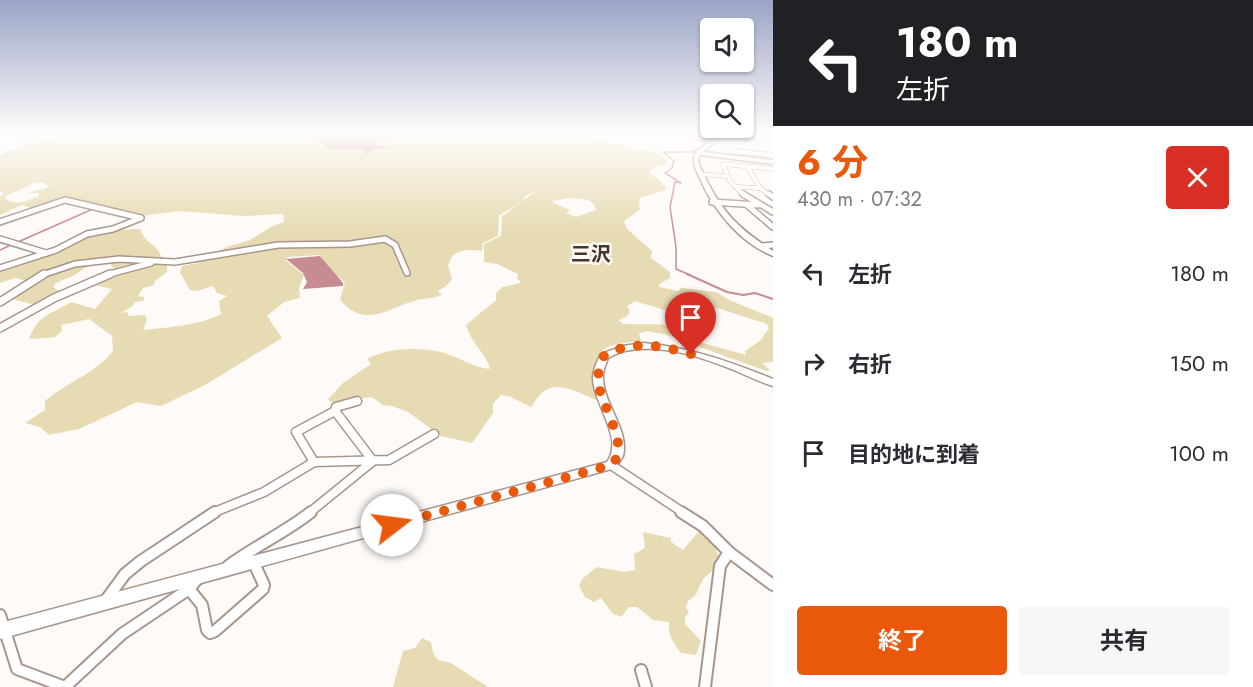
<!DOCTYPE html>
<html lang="ja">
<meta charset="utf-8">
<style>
:root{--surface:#fff;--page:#f7f7f7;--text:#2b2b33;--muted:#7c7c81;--accent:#ea580c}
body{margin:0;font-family:Jost,"Noto Sans JP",sans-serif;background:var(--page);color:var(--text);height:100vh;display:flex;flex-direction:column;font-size:22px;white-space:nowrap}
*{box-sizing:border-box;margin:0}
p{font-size:20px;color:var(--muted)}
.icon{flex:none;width:33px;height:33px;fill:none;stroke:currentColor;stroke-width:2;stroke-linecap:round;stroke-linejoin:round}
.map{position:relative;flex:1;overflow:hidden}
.sheet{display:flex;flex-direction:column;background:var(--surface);width:480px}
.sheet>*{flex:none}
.hud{background:#202124;color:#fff;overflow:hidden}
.controls{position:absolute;left:700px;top:18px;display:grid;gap:12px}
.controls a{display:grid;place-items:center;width:54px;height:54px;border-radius:6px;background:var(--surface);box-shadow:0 2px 4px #0004;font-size:30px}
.pin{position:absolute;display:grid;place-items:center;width:51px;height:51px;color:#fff;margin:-62px -26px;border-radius:50% 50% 50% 0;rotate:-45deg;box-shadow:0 0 6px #0007}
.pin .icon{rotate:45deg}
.me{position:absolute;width:66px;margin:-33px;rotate:75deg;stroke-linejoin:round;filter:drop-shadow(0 0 4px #0008)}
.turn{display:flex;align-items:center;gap:21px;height:126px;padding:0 24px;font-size:27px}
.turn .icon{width:78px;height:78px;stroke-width:2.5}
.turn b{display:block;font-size:42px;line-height:51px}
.round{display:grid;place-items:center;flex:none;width:63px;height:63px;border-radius:6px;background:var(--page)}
.summary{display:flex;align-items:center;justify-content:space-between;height:102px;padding:0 24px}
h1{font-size:36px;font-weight:700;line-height:45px;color:var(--accent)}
.action{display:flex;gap:12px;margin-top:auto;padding:12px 24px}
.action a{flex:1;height:69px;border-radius:6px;background:var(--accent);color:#fff;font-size:24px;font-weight:700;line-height:69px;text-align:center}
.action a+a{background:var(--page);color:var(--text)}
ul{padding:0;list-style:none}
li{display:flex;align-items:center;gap:18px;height:90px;padding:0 24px}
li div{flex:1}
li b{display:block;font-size:22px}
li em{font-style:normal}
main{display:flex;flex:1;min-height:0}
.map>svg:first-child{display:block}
.green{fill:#e7dbb4;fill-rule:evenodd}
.water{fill:#c78b92}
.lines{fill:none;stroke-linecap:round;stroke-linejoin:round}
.stream-far1{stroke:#c78b92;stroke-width:1.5}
.stream{stroke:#c78b92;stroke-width:2}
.minor-far4-casing{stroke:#a8958b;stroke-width:5}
.minor-far3-casing{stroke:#a8958b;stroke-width:8}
.minor-far2-casing{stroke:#a8958b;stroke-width:10}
.minor-far1-casing{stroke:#a8958b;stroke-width:11}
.minor-casing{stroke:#a8958b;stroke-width:14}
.tertiary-casing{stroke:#a8958b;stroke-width:3}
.minor-far4{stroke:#fff;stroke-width:4}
.minor-far3{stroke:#fff;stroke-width:5}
.minor-far2{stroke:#fff;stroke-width:7}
.minor-far1{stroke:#fff;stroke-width:8}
.minor{stroke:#fff;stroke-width:10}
.tertiary{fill:#fff;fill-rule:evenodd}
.route{stroke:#ea580c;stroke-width:10;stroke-dasharray:0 18}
.labels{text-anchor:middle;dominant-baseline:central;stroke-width:5;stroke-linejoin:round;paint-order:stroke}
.far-quarter-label{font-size:20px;font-weight:bold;fill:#45352c;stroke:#fefaf7}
</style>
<main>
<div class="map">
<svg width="773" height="687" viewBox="0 0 773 687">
<rect width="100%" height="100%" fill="#fefaf7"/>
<g class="green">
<path d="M34,134H511L531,142L513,134H597L593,136L612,144L631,145L633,150C647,151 659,150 668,162L663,166H655L649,172L664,185L666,190L640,198L639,207L641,209L624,221L627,229L652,251L651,258L670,272V278L659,284V287L678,291L681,288L716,292L729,300L773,318V362L762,363L770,370L766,371L667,335L648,331L639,333L641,341C616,344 594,342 595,376C595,385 598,392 596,400C580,393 554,378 540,395C536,399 534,403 531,407L511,397L501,395L493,404V413L472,443L441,436L408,412L392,406L383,405L372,397L358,399L334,406L328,399L343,383L371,364L367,359C387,348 418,347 441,352C459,357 472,367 490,369C486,353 470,342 466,325L496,300V293L502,287L521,283L517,278L518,274L497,264L484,262V244L501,236L502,216C515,208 526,198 536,191L525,196L521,203L499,215L498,236L483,243L482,251C467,249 452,248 448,266L452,279L446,286L438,291L442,295C433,299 423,298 414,301C385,309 366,329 340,300L345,282L335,275L319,255L288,257L285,260L304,275L299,289L300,298L284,302L267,316L282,338L205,385L161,406L137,402L79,429L49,435L40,427L25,423L45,410V401C66,383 96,373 113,351L112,336L89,319L61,325L62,331L55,337L29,339C38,314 51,315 71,302L95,309L112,289L90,284L115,272L109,260L94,262L73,276L56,283L53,287L60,292L35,305L12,299L31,282L15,278L0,283V271C43,253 92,228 140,229C145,243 153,242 159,252C162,257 162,260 167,264V272L155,281L154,285L143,288L138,296L145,297L143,301L135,302L133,306L121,313L127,312L129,316L145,315L147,320L143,330C169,327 198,326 221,314L219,301L227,296L217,293L213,286L197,291L190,290L180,272L182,266L197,263L227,247L250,240L271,227L284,222L283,214L244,216L179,211L141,216L70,198L34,209L22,205L0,215V197L4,193L0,192V156L42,139L31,135ZM42,182L50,187L27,193H39V196C29,201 13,207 4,197L34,183ZM569,198C580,200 593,196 596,210L576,217L566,213L570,210L553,203V201ZM635,301L680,315L684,317L680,327C661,323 642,325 623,324L619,320L627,316L630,311L627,306ZM714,307L767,324L769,328L761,340L745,351L746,355L699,342L691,336L689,324L698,321L695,312L704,308Z"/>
<path d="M699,531L705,532L709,540L713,543L720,559L714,569L703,579L695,596L688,601L686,607L689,613L685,616V624L701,641L696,655L681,653C673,643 668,635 669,622L653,620L637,607H629L621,617L612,613L601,598L594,602L585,597L579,586L582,579L597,567L624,572L635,570L634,554L645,548L643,532L671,538V542L683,550Z"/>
<polygon points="422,638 431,642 433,653 438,660 451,663 488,687 393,687 403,651 415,648"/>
</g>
<g class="water">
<polygon points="313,134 393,134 397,138 379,140 374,144 391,148 376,149 363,155 365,152 364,149 331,149 308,136"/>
<polygon points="320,256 343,283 343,286 303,289 307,282 303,273 286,259"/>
</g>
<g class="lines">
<g class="stream-far1">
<polyline points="18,242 95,208"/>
<polyline points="0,250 13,244"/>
<polyline points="690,275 676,269 676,247 670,207 675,182 681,183 665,173 672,168 674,161 663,152 693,152 706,143 690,138 701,134"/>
</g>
<polyline class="stream" points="687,274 727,292 743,295 755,293 773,299"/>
<defs>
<g id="minor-far4">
<polyline points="746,134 744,140 730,151 773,155"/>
<polyline points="737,146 773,150"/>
<polyline points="759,148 765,141 765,135 773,136"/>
<polyline points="0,154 20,145 67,134"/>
<polyline points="747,166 760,188 771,196"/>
<polyline points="700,174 726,176"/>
<polyline points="735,187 760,188"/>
<polyline points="745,196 730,181 723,164 773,169"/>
</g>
<g id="minor-far3">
<polyline points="743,194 773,212"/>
<polyline points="769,194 773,197"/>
<polyline points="712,202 758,205"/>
<polyline points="747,205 773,227"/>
<polyline points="0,222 65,200 141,218 113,229 87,234 56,250 0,268"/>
<polyline points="0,239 46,253"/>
<polyline points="761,246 773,245"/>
<polyline points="42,275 75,264 119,259 175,262 278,245 350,244 385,239 395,245 407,273"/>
<polyline points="106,275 151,263"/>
</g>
<g id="minor-far2">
<polyline points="0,302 44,274"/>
<polyline points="0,328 54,298 110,274"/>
</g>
<g id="minor-far1">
<polyline points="314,462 296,432 335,411 336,407 357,401"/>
<polyline points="611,465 684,513"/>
<polyline points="212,513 264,492 314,462 389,460 434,434"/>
<polyline points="309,513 373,461 335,411"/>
</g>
<g id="minor">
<polyline points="681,512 703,526 729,552 773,585"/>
<path d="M228,566C255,546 286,532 311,512"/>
<polyline points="189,589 202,605 207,630 210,633 215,631 263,589 264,585 253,561"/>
<polyline points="106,600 125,574 141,561 215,512"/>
<polyline points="0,615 17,669 65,687"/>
<polyline points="641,670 646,687"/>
<polyline points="65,687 122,634 189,589 198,578"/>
<polyline points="705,687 720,566 729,552"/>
</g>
<g id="tertiary">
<path d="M719,134H724L703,152L773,160V164L700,155L698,159C699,167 703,173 707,181C724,215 741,230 773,251V256C741,243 716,213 702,183C698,174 693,166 694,156L696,152Z"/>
<path d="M643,343C689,347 731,362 773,379V386C760,382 747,376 734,370C701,357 661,343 625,351C619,352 614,355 608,358C606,364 603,370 603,376C602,403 630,430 623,456C621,460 618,464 615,468L0,639V623L607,462C625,438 592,403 593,376C594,368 597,361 601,354L623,346Z"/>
</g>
</defs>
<use href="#minor-far4" class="minor-far4-casing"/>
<use href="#minor-far3" class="minor-far3-casing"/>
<use href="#minor-far2" class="minor-far2-casing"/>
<use href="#minor-far1" class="minor-far1-casing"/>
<use href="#minor" class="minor-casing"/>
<use href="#tertiary" class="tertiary-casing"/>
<use href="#minor-far4" class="minor-far4"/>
<use href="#minor-far3" class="minor-far3"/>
<use href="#minor-far2" class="minor-far2"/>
<use href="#minor-far1" class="minor-far1"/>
<use href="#minor" class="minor"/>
<use href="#tertiary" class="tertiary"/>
</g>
<linearGradient id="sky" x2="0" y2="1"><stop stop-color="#9ba4c6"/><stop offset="0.58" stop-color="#fffdfb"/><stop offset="1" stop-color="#fffdfb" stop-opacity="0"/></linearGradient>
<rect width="773" height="230" fill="url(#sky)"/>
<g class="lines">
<path class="route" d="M392,525L611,465C633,447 598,403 598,379C598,371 601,363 604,356C633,339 661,346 691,354"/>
</g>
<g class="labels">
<g class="far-quarter-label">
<text x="591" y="254">三沢</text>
</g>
</g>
</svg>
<div class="controls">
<a><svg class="icon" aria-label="sound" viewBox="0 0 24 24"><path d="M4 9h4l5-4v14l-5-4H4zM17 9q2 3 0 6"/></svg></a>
<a><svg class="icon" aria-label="search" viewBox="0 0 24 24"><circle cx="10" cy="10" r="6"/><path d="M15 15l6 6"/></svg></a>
</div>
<div class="pin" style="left:691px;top:354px;background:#d93025"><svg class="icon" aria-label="arrive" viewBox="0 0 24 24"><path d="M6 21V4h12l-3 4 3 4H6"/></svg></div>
<svg class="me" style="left:392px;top:525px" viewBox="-20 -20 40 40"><circle r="19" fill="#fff"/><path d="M0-13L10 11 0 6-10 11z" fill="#ea580c"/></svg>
</div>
<section class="sheet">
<div class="hud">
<div class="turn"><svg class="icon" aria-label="left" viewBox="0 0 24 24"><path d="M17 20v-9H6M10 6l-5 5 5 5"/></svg><div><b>180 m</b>左折</div></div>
</div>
<div class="summary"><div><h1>6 分</h1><p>430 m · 07:32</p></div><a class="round" style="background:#d93025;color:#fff"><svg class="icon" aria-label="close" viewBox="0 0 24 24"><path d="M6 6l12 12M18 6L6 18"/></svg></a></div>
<ul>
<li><svg class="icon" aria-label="left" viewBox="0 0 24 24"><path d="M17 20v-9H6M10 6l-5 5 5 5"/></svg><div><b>左折</b></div><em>180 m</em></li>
<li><svg class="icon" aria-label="right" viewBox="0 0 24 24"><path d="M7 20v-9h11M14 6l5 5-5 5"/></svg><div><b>右折</b></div><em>150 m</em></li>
<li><svg class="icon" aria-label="arrive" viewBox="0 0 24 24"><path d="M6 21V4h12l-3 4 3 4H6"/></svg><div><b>目的地に到着</b></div><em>100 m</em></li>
</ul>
<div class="action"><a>終了</a><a>共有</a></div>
</section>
</main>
